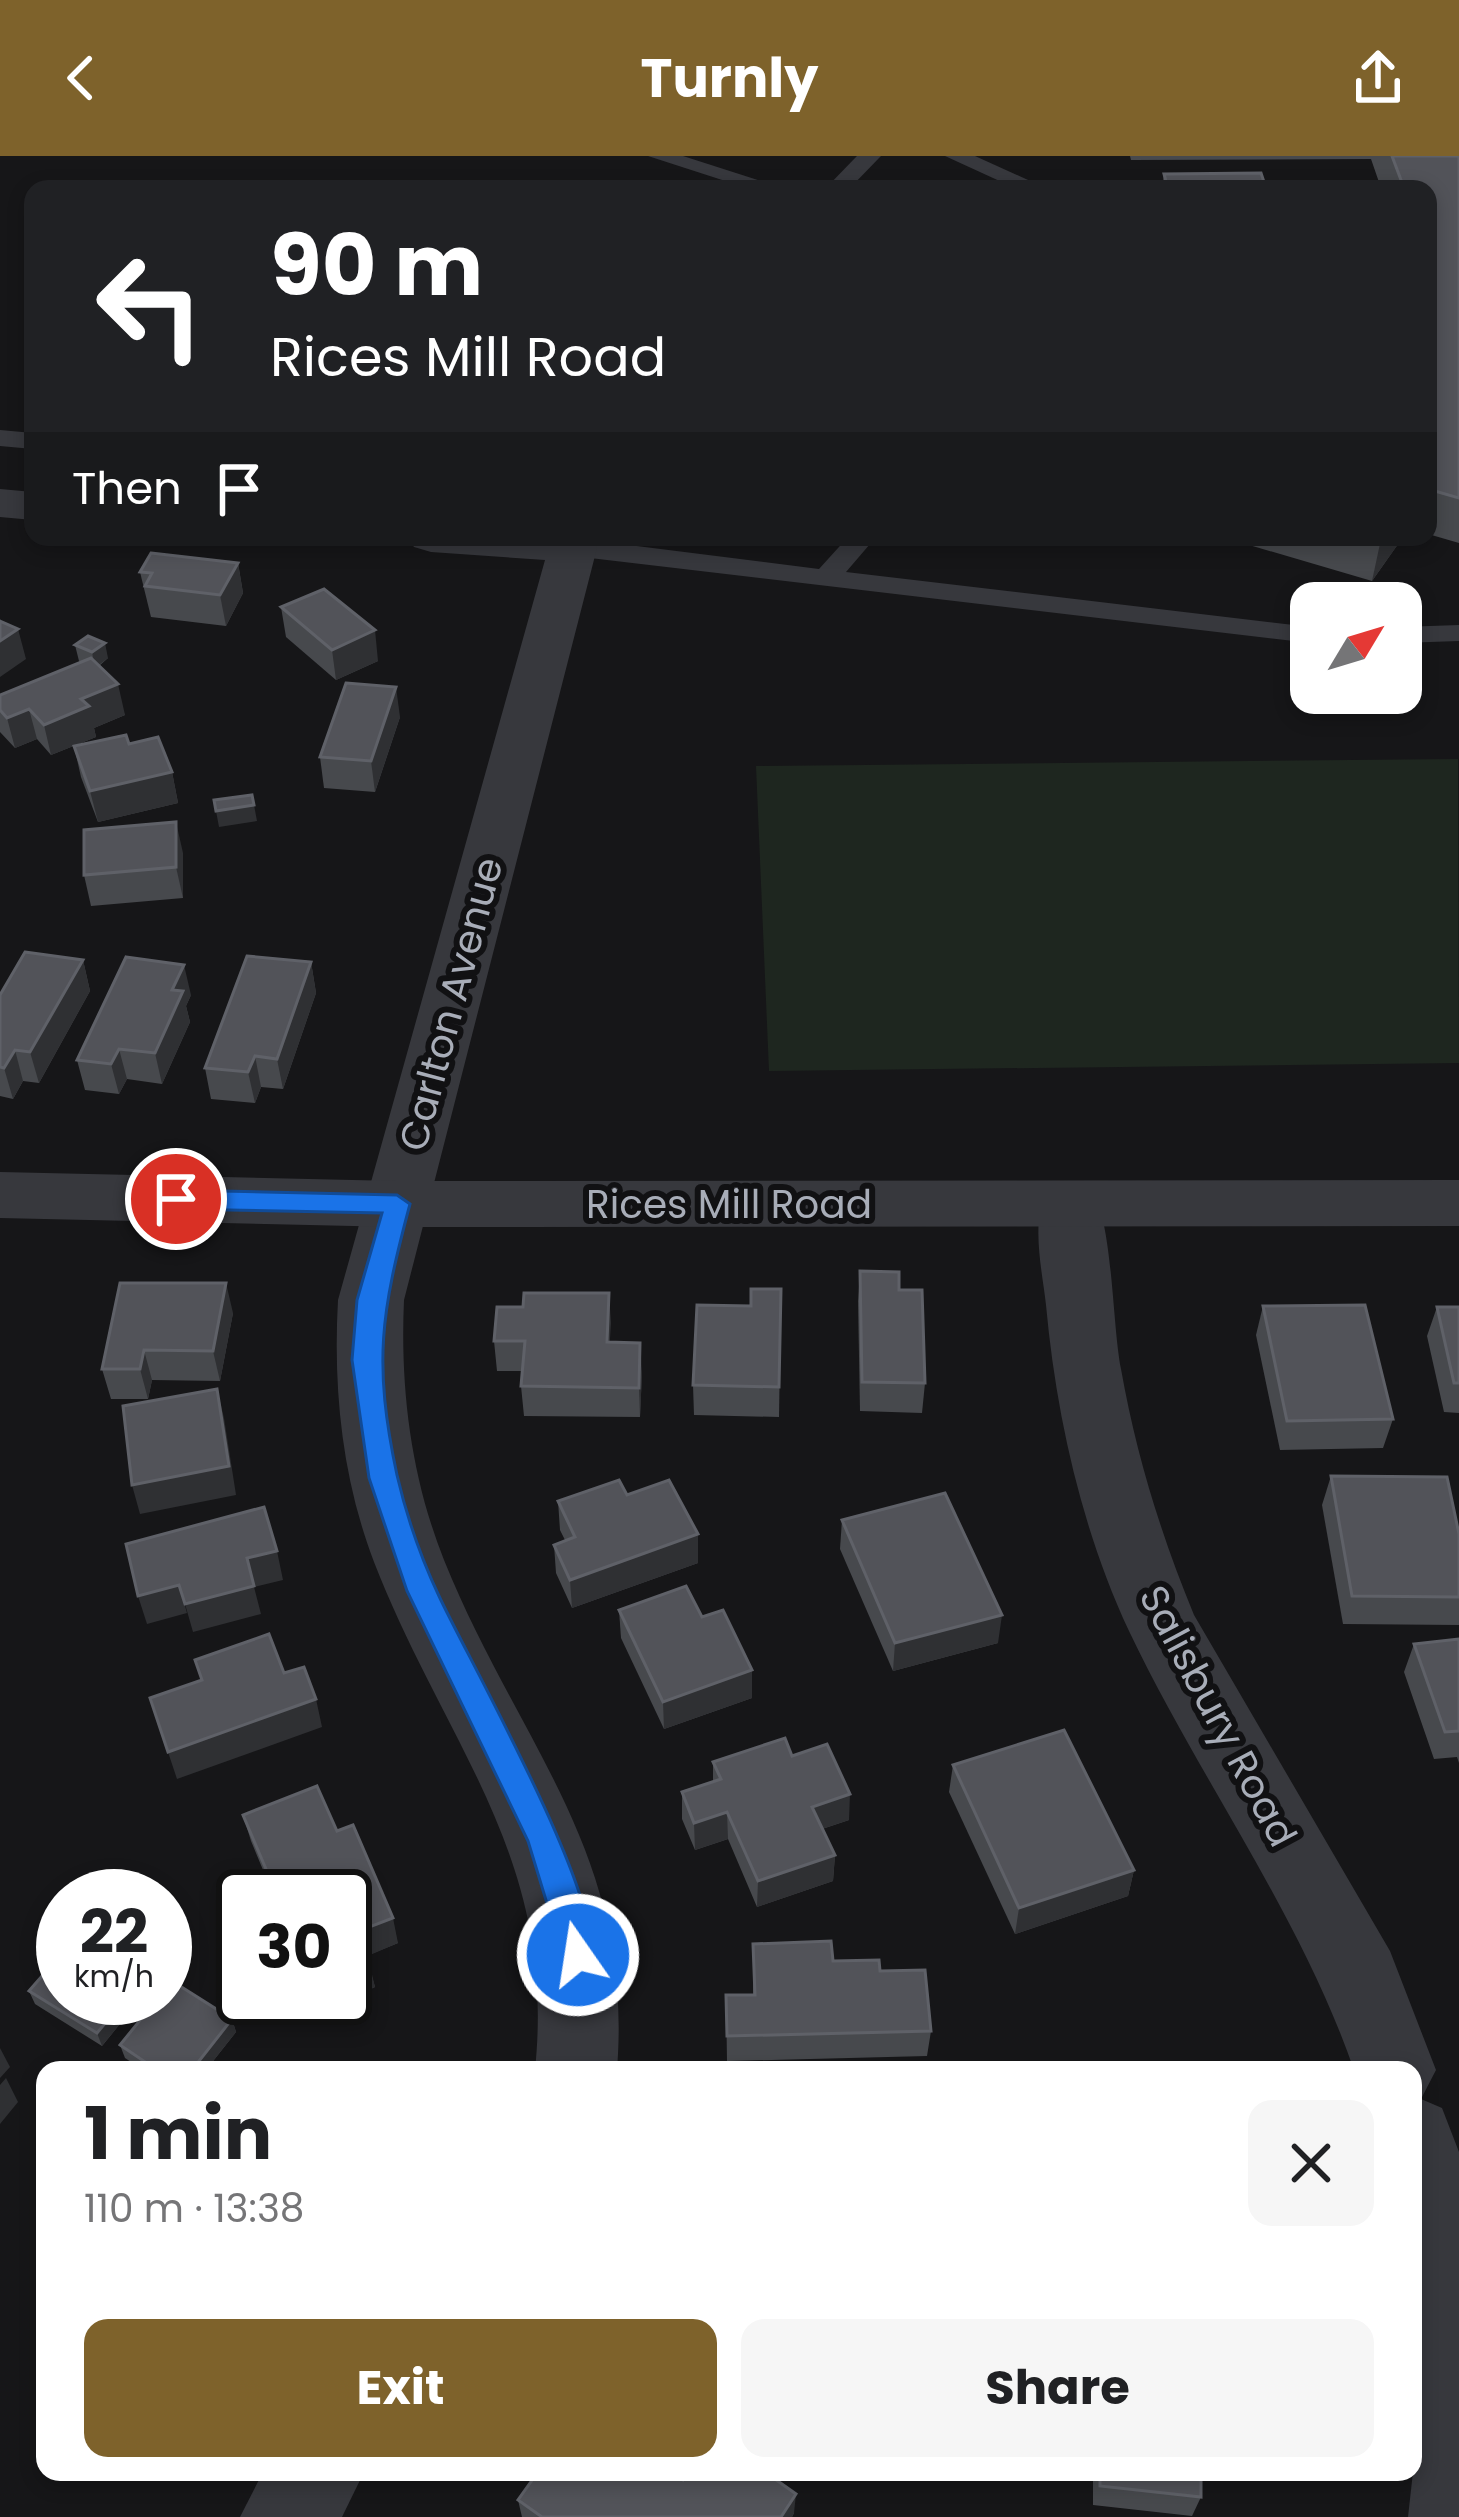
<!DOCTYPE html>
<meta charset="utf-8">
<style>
:root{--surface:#fff;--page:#f6f6f6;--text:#202124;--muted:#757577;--accent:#7e622b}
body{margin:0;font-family:Poppins,sans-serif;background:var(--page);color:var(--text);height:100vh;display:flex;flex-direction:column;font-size:45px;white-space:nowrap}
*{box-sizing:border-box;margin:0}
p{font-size:39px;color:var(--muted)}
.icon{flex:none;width:66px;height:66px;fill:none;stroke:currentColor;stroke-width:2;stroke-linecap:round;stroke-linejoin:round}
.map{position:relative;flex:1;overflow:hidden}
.sheet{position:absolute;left:36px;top:1905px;width:1386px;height:420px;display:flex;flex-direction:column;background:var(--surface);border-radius:24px;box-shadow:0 6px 18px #0003}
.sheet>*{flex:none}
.banner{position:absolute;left:24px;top:24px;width:1413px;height:366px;border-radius:24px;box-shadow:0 6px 18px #0003;background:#202124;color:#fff;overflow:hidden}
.needle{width:78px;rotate:52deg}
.tools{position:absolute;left:1290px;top:426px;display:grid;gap:24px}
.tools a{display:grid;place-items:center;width:132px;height:132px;border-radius:24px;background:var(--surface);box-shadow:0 6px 18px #0003;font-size:60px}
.speed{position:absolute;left:36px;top:1713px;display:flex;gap:24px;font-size:60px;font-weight:700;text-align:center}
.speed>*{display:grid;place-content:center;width:156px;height:156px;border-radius:50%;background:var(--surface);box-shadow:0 6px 18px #0003;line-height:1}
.speed small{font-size:30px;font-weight:400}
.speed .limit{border:6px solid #111;border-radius:18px;background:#fff;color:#111}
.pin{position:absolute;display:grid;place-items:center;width:102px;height:102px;color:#fff;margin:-51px;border:6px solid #fff;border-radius:50%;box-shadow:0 3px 12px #0007}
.me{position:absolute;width:132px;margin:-66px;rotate:347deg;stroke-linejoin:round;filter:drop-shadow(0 0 9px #0008)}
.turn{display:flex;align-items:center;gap:42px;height:252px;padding:0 48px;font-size:54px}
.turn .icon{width:156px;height:156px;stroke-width:2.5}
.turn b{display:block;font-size:84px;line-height:102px}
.then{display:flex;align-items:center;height:114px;padding:0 48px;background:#0003;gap:24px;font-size:45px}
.round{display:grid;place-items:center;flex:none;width:126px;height:126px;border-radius:24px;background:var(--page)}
.headline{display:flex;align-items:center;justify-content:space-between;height:204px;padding:0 48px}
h1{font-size:72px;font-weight:700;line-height:90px}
.primary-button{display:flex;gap:24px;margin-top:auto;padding:24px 48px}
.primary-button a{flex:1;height:138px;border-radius:24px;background:var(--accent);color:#fff;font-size:48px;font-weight:700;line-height:138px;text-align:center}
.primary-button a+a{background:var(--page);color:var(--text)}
header{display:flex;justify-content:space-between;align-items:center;height:156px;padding:0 48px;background:var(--accent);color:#fff;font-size:54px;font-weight:700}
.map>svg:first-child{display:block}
.green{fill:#1e261f}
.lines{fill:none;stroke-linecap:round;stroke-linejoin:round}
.service{fill:#37383d;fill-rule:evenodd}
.minor{fill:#37383d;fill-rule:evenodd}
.tertiary{fill:#37383d;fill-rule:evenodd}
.wall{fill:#47494d}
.shaded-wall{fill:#2f3033}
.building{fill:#525359;stroke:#5f6168;stroke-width:3}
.route{fill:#1a73e8;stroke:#114b97;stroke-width:3}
.labels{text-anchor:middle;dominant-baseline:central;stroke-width:12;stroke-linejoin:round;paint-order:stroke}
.street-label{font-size:39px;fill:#a8adb8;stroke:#111113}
</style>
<header><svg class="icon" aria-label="back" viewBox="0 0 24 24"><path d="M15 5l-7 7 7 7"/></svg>Turnly<svg class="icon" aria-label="share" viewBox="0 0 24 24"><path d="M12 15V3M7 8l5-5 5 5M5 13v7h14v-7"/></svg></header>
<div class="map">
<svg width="1459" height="2361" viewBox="0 0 1459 2361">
<rect width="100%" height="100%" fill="#161618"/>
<polygon class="green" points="1458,603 1459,907 769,915 756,610"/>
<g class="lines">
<g class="service">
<polygon points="648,0 683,0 786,33 750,33"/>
<polygon points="857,0 881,0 849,33 825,33"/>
<polygon points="945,0 975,0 1048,33 1017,33"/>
<polygon points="0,274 33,277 33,293 0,290"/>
<polygon points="565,381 819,413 848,381 876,381 846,416 1311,471 1311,487 573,400 560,392"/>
<polygon points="1459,469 1459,485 1401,487 1401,471"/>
</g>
<g class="minor">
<polygon points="0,333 33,336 33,364 0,361"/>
<path d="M407,381H588L597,392L404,1144C400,1233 411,1321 444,1404C519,1590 634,1696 617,1914H535C557,1700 446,1591 374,1406C342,1322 333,1233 338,1144L545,404L431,396L414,391Z"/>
<path d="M1070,1026L1092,1033C1113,1069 1112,1166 1121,1213C1136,1298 1161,1379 1194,1459L1390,1795L1436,1914L1421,1943L1442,1952L1459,1996V2361H1408L1413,2316V1914H1354C1300,1758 1200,1624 1129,1475C1082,1375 1056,1259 1046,1149C1042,1113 1030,1064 1048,1033Z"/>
<polygon points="263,2316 364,2316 342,2361 240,2361"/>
</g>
<polygon class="tertiary" points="0,1016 397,1025 1459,1024 1459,1070 397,1071 0,1062"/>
</g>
<g class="wall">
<polygon points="1130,0 1459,0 1459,387 1428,378 1428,33 1162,33 1164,18 1266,32 1381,32 1371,3 1131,4"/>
<polygon points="1222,381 1403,381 1372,425"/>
<polygon points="238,407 243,437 226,470 151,461 140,416"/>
<polygon points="281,451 378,505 336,524 286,481"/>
<polygon points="75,489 108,502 99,510 125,559 94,572 96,581 51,599 37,583 15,592 0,576 0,539 81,506 79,505"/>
<polygon points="400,561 375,636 324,632 320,601"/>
<polygon points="129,588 172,616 178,647 98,666 81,621 74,590"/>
<polygon points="183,697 183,742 91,750 84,719"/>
<polygon points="83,804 90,835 39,927 23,925 13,943 0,940 0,839"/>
<polygon points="311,806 316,837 283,933 261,931 255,947 211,943 205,912"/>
<polygon points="191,839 186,850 190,866 162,928 127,923 119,938 85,934 77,904"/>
<polygon points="860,1115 899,1134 925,1227 922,1257 860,1255 858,1145"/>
<polygon points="781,1133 779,1261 694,1259 693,1229 751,1150"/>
<polygon points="609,1137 610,1186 642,1216 640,1261 524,1260 521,1230 522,1215 497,1215 494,1185 523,1151"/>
<polygon points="1263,1150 1393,1263 1383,1292 1280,1294 1256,1179"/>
<polygon points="1437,1151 1459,1151 1459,1257 1444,1256 1427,1180"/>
<polygon points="233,1157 220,1225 152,1224 148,1243 111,1243 102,1213"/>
<polygon points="1331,1320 1459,1441 1459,1469 1343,1468 1322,1349"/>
<polygon points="627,1339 698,1407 572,1452 556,1417 554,1389 565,1384 560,1374 558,1345"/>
<polygon points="842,1364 998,1487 893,1515 840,1393"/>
<polygon points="619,1454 702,1461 752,1542 664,1573 621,1482"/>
<polygon points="1459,1483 1459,1607 1457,1601 1434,1603 1404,1516 1414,1488"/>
<polygon points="792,1600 849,1664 822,1673 835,1699 833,1725 757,1751 728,1683 695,1694 682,1663 682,1636 713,1626 713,1606"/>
<polygon points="953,1609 1134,1714 1128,1740 1015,1778 949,1636"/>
<polygon points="243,1659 337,1675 398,1787 366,1800 375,1831 330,1851 327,1842 345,1842 345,1740 243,1740 243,1766 235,1740 268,1726 251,1685"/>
<polygon points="753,1788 880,1815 931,1875 927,1900 727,1905 726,1839 753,1839"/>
<polygon points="29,1835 63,1842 141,1842 102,1890 35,1848"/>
<polygon points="232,1863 236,1876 206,1914 143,1914 125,1902 120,1889"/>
<polygon points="1093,2316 1201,2316 1201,2341 1192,2360 1093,2349"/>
<polygon points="683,2324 794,2357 792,2361 522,2361 518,2344"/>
</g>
<g class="shaded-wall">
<polygon points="1383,381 1403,381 1372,425 1381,383"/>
<polygon points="238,407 243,437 226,470 220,439"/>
<polygon points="18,473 26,503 0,521 0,485"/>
<polygon points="375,474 378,505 336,524 332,494"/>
<polygon points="105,487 108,502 95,512 92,496"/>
<polygon points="118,528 125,559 94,572 96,581 51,599 44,569 81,543"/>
<polygon points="396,531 400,561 375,636 371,605"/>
<polygon points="29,553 37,583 15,592 7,562"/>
<polygon points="172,616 178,647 98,666 90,635"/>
<polygon points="254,649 257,665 219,671 216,655"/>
<polygon points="176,666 183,697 183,742 176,711"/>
<polygon points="83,804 90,835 39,927 30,896"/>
<polygon points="311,806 316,837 283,933 277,903"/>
<polygon points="184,809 191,839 186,850 190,866 162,928 155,897 172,834"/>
<polygon points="119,893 127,923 119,938 111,908"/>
<polygon points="15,894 23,925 13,943 4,912"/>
<polygon points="255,900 261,931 255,947 248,916"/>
<polygon points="226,1127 233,1157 220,1225 213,1195"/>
<polygon points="609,1137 611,1167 608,1216 607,1186"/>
<polygon points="640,1187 642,1216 640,1261 639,1232"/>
<polygon points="144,1194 152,1224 148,1243 140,1213"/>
<polygon points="217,1233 224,1262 236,1339 140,1358 132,1329"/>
<polygon points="698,1378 698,1407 572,1452 570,1424"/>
<polygon points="277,1395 283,1424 254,1431 261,1458 193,1476 185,1448 247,1402"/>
<polygon points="179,1429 187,1457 147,1468 138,1440"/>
<polygon points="1002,1459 998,1487 893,1515 895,1487"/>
<polygon points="752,1514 752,1542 664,1573 663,1546"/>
<polygon points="316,1543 322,1571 177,1623 168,1596"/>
<polygon points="850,1638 849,1664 810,1677 812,1651"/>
<polygon points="727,1656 728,1683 695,1694 694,1667"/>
<polygon points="835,1699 833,1725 757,1751 758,1725"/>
<polygon points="1134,1714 1128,1740 1015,1778 1019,1752"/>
<polygon points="393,1762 398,1787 363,1802 356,1776"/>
<polygon points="369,1806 375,1831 330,1851 328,1842 345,1842 345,1816"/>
<polygon points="126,1842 141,1842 102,1890 97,1877"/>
<polygon points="232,1863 236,1876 206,1914 192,1914"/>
<polygon points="0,1892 10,1911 0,1922"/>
<polygon points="6,1922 18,1946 0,1968 0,1929"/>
<polygon points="796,2338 794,2357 792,2361 781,2361"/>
</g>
<g class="building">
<polygon points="1392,0 1459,0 1459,342 1428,333 1428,33 1168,33 1164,18 1261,17 1266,32 1404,32"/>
<polygon points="151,397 238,407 220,439 145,430 152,417 140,416"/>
<polygon points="324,433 375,474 332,494 281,451"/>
<polygon points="0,465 18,473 0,485"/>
<polygon points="88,480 105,487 92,496 75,489"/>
<polygon points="91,502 118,528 81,543 89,550 44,569 29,553 7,562 0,554 0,539"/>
<polygon points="346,527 396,531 371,605 320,601"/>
<polygon points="126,579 129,588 158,581 172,616 90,635 74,590"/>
<polygon points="252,639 254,649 216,655 214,644"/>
<polygon points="176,666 176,711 84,719 84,674"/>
<polygon points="25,796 83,804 30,896 15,894 4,912 0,911 0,839"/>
<polygon points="247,800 311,806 277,903 255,900 248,916 205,912"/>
<polygon points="126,801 184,809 172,834 183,835 155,897 119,893 111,908 77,904"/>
<polygon points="860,1115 899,1116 899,1134 922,1134 925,1227 862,1226"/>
<polygon points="120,1127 226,1127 213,1195 144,1194 140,1213 102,1213"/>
<polygon points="751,1133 781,1133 779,1231 693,1229 697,1149 751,1150"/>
<polygon points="524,1137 609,1137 607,1186 640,1187 639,1232 521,1230 525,1185 494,1185 497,1151 523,1151"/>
<polygon points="1365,1149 1393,1263 1287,1265 1263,1150"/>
<polygon points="1437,1151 1459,1151 1459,1227 1454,1227"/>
<polygon points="217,1233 229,1310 132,1329 123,1250"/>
<polygon points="1331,1320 1447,1321 1459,1378 1459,1441 1352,1440"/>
<polygon points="619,1324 627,1339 669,1324 698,1378 570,1424 554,1389 575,1381 558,1345"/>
<polygon points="945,1337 1002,1459 895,1487 842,1364"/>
<polygon points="264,1351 277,1395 247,1402 254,1430 185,1448 179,1429 138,1440 126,1388"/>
<polygon points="686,1430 702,1461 723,1454 752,1514 663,1546 619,1454"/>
<polygon points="269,1478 284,1517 304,1511 316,1543 168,1596 150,1542 202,1524 195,1504"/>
<polygon points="1459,1483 1459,1575 1445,1576 1414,1488"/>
<polygon points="1064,1574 1134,1714 1019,1752 953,1609"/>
<polygon points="785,1582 792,1600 827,1588 850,1638 812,1651 835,1699 758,1725 727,1656 694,1667 682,1636 721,1623 713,1606"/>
<polygon points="317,1630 337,1675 353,1669 393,1762 356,1776 369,1806 345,1816 345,1740 243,1740 243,1761 235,1740 271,1725 243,1659"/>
<polygon points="831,1785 833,1805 879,1804 880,1815 925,1814 931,1875 727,1880 726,1839 755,1839 753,1788"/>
<polygon points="63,1796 63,1842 126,1842 97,1877 29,1835"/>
<polygon points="172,1825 232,1863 192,1914 157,1914 120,1889 158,1842 165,1842 165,1834"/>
<polygon points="538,2316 672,2316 683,2324 688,2316 765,2316 796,2338 781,2361 542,2361 518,2344"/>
<polygon points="1100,2316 1201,2316 1201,2341 1100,2330"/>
</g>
<path class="route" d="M176,1034L397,1039L410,1048C381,1157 373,1206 397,1319C406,1358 422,1404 439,1440C468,1503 613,1756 589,1810L578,1815L566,1810L528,1685L407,1435L369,1322L352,1204L357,1144L382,1057L176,1053L163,1043Z"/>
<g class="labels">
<g class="street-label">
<text transform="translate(451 848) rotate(-75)">Carlton Avenue</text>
<text x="729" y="1048">Rices Mill Road</text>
<text transform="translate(1218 1560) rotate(62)">Salisbury Road</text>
</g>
</g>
</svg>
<div class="tools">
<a><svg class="needle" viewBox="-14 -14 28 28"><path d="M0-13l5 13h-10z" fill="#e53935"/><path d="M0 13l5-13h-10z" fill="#757577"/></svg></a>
</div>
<div class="speed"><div>22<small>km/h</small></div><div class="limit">30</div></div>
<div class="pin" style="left:176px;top:1043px;background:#d93025"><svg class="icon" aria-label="arrive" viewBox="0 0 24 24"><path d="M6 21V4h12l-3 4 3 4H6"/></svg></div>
<svg class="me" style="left:578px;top:1799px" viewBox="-20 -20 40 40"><circle r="17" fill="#1a73e8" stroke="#fff" stroke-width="3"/><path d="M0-11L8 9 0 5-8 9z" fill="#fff"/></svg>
<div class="banner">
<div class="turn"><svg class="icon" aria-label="left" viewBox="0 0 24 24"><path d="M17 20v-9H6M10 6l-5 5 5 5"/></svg><div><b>90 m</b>Rices Mill Road</div></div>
<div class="then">Then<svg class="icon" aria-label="arrive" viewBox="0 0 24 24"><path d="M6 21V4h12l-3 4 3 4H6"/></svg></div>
</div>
<section class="sheet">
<div class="headline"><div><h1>1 min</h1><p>110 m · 13:38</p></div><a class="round"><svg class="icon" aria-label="close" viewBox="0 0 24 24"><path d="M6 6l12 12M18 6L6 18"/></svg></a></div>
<div class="primary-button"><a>Exit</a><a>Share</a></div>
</section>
</div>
